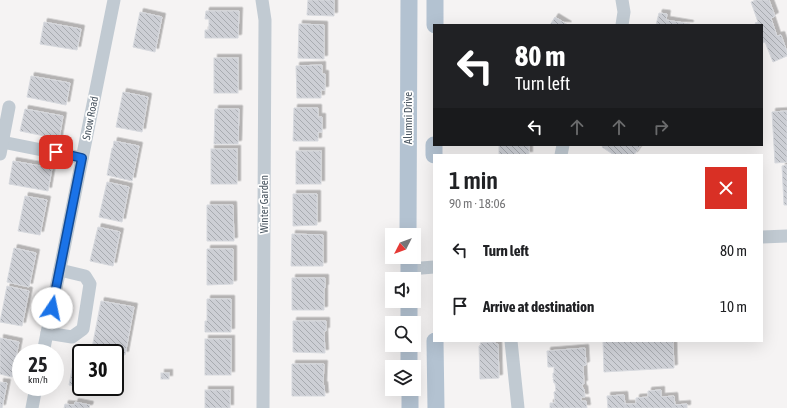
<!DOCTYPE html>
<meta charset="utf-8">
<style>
:root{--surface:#fff;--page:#f2f2f2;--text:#202124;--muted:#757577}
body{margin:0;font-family:"Asap Condensed",sans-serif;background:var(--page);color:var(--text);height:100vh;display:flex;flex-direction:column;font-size:15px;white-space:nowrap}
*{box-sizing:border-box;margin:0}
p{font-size:13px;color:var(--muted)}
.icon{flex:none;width:22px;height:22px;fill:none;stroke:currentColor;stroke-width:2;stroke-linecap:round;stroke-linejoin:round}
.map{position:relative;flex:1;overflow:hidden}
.drawer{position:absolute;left:433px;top:154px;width:330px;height:188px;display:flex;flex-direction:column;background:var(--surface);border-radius:0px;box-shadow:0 4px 16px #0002}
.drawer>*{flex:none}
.guide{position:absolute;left:433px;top:24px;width:330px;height:122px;border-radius:0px;box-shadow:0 4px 16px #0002;background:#202124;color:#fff;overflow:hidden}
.needle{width:26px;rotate:228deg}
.tools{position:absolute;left:385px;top:228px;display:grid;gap:8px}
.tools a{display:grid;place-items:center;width:36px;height:36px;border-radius:0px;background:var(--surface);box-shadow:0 4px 16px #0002;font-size:20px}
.speed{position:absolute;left:12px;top:344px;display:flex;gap:8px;font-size:20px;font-weight:700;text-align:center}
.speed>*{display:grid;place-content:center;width:52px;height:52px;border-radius:50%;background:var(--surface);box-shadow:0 4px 16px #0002;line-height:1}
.speed small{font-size:10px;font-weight:400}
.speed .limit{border:2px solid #111;border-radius:6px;background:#fff;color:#111}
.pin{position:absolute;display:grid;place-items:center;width:34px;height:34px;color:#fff;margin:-17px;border-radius:8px;box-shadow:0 2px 6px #0006}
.me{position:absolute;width:44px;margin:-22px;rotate:11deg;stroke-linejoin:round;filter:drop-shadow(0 0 3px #0008)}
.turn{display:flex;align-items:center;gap:14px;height:84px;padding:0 16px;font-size:18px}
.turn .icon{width:52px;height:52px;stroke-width:2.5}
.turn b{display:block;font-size:28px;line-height:34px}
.lanes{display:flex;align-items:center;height:38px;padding:0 16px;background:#0003;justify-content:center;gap:20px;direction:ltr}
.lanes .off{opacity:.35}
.round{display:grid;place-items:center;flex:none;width:42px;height:42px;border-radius:0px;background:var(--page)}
.head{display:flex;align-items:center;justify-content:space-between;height:68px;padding:0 16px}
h1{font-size:24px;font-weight:600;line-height:30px}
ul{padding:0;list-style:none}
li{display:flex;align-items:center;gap:12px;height:56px;padding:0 16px}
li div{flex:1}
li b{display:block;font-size:15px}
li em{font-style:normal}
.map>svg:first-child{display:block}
.building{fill:url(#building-back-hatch);stroke:#d7d9de;filter:url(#shadow)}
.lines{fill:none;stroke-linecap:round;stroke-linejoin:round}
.minor{stroke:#c1cad2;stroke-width:13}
.major{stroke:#b3c2d1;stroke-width:17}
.route-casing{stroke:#114b97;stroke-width:10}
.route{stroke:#1a73e8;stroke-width:7}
.labels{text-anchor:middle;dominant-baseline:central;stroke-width:3.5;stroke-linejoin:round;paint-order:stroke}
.street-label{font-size:11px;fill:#4a5661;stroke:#fff}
</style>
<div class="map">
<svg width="787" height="408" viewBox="0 0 787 408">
<defs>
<pattern id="building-back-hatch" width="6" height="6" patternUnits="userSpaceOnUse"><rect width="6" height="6" fill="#cdcfd5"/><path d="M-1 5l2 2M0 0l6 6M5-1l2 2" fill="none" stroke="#a8abb0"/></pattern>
<filter id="shadow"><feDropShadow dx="3.5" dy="-3.5" stdDeviation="0" flood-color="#0004"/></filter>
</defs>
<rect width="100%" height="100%" fill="#f5f3f3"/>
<g class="building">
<polygon points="308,0 334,0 334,16 307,15"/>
<polygon points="754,0 769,0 775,16 771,18 777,36 781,35 787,52 787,56 773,62 765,42 763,43 762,42 762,25 756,25 755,23 758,22 751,2 754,1"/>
<polygon points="206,11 239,11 238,38 205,38 205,30 209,30 209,19 205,19"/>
<polygon points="140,12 162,17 155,52 133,47"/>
<polygon points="659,13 667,14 666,20 690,24 690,25 656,25"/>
<polygon points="555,17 568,25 550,25"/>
<polygon points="44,22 81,29 77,50 40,44"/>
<polygon points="299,24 324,25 324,59 298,58"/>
<rect x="214" y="58" width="24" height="35"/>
<polygon points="322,65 322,74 325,74 325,90 321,90 321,98 297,98 296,66"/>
<polygon points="31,76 70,83 66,105 27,97"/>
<polygon points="123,92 148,97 142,132 116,127"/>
<polygon points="294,108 318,108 318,117 322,117 322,132 318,132 318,141 293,141"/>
<polygon points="25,109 63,116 59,139 20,131"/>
<polygon points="215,109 239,109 238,144 214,144"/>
<polygon points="787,111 787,162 775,163 772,112"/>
<polygon points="114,141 139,146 132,181 107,175 112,148 113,148"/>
<rect x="499" y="145" width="30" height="10"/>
<polygon points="603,145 641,145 634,155 614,155 602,147"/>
<rect x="211" y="149" width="26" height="35"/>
<rect x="296" y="151" width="25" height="33"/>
<polygon points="13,161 52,168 48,191 9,184"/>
<polygon points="787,165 787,205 784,205 782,166"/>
<polygon points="107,182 129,187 122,222 99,217"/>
<polygon points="293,194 317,194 317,225 293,226"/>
<polygon points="25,196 47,200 40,235 18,231"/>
<polygon points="207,205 233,205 234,241 207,241"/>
<polygon points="98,227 120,232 113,266 90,261"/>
<polygon points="292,234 323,235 323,266 291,266"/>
<polygon points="14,248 36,253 29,287 7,282"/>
<polygon points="207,249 233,249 233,284 207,285"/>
<polygon points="292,278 325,278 325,288 324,288 324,310 292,310"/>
<polygon points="7,286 29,291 22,326 0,322"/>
<polygon points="207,299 231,299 231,332 205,332 205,321 207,321"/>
<polygon points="101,301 134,307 125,355 92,348"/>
<polygon points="293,321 326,321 326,331 324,331 325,353 293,352"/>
<polygon points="0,338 19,342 12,377 0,374"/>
<rect x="205" y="339" width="26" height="36"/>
<polygon points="603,341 673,341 674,368 604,372"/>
<polygon points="495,342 495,344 498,344 499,378 480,379 479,346 481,345 480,343"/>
<polygon points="585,348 586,365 583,366 584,384 582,384 583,389 584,389 585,397 581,397 581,401 586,401 587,408 550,408 550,403 555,403 554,392 556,391 555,383 554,383 553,379 555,378 553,378 553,373 554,373 554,367 548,367 547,351"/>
<polygon points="73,364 81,365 81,387 103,387 102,392 92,390 92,391 78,389 79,387 69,385"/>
<polygon points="292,364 324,364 323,385 324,385 325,396 292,396"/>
<rect x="161" y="373" width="8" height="6"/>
<polygon points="0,382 7,383 2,408 0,408"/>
<rect x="205" y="390" width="25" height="18"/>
<polygon points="661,390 661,397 674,396 675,405 687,404 687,408 608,408 607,396 624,395 625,404 636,404 636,398 648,397 648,391"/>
<polygon points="75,402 90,405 89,408 64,408 65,404 74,405"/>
</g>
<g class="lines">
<g class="minor">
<polyline points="262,0 265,20 263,408"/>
<polyline points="622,0 624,12 622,25"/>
<polyline points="2,142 82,158"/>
<polyline points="0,154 9,107"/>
<polyline points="561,155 563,145"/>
<polyline points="762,237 787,236"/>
<polyline points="409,269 434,267"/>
<polyline points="47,333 72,337 83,329 90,284 85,276 60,270"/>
<polyline points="511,341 518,408"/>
<polyline points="43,353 114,0"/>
<polyline points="32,408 36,387"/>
</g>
<g class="major">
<polyline points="435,25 435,0"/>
<polyline points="434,155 434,145"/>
<polyline points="408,235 409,0"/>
<polyline points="409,257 409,279"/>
<polyline points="409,323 409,301"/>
<polyline points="435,341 436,408"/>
<polyline points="409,345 409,367"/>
<polyline points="410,389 410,408"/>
</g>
</g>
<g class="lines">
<defs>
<polyline id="route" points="52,308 82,158 56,152"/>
</defs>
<use href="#route" class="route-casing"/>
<use href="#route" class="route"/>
</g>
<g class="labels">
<g class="street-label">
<text transform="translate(90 118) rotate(-79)">Snow Road</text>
<text transform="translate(408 118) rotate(-90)">Alumni Drive</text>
<text transform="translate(264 204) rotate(-90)">Winter Garden</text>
</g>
</g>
</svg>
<div class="tools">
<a><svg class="needle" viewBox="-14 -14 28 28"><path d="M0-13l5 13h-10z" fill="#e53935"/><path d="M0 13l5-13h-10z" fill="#757577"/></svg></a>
<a><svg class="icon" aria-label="sound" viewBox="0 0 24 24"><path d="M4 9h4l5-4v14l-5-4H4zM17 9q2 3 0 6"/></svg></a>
<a><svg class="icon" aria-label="search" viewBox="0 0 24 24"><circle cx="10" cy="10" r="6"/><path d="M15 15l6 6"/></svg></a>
<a><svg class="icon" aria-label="layers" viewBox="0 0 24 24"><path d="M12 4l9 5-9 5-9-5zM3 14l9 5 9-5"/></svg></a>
</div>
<div class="speed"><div>25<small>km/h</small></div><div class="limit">30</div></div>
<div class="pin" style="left:56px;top:152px;background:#d93025"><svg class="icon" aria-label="arrive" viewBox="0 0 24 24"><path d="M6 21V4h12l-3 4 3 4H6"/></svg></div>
<svg class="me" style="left:52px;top:308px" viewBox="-20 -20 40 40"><circle r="19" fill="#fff"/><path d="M0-13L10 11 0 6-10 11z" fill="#1a73e8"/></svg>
<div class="guide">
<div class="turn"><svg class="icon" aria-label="left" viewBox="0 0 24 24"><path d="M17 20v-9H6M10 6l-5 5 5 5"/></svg><div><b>80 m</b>Turn left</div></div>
<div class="lanes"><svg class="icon" aria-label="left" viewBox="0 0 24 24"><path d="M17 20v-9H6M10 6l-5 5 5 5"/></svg><svg class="icon off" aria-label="ahead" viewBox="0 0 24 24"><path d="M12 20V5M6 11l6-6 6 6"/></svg><svg class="icon off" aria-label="ahead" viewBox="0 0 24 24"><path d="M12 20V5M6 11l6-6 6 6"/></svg><svg class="icon off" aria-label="right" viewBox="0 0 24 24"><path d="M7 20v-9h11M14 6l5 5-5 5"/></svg></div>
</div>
<section class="drawer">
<div class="head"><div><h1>1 min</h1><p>90 m · 18:06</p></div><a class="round" style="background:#d93025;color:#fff"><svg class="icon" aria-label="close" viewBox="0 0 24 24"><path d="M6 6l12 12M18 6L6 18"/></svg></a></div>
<ul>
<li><svg class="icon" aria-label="left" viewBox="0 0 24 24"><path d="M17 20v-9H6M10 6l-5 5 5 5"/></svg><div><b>Turn left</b></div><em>80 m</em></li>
<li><svg class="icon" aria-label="arrive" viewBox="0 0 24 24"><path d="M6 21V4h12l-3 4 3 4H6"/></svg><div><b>Arrive at destination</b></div><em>10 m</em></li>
</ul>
</section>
</div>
